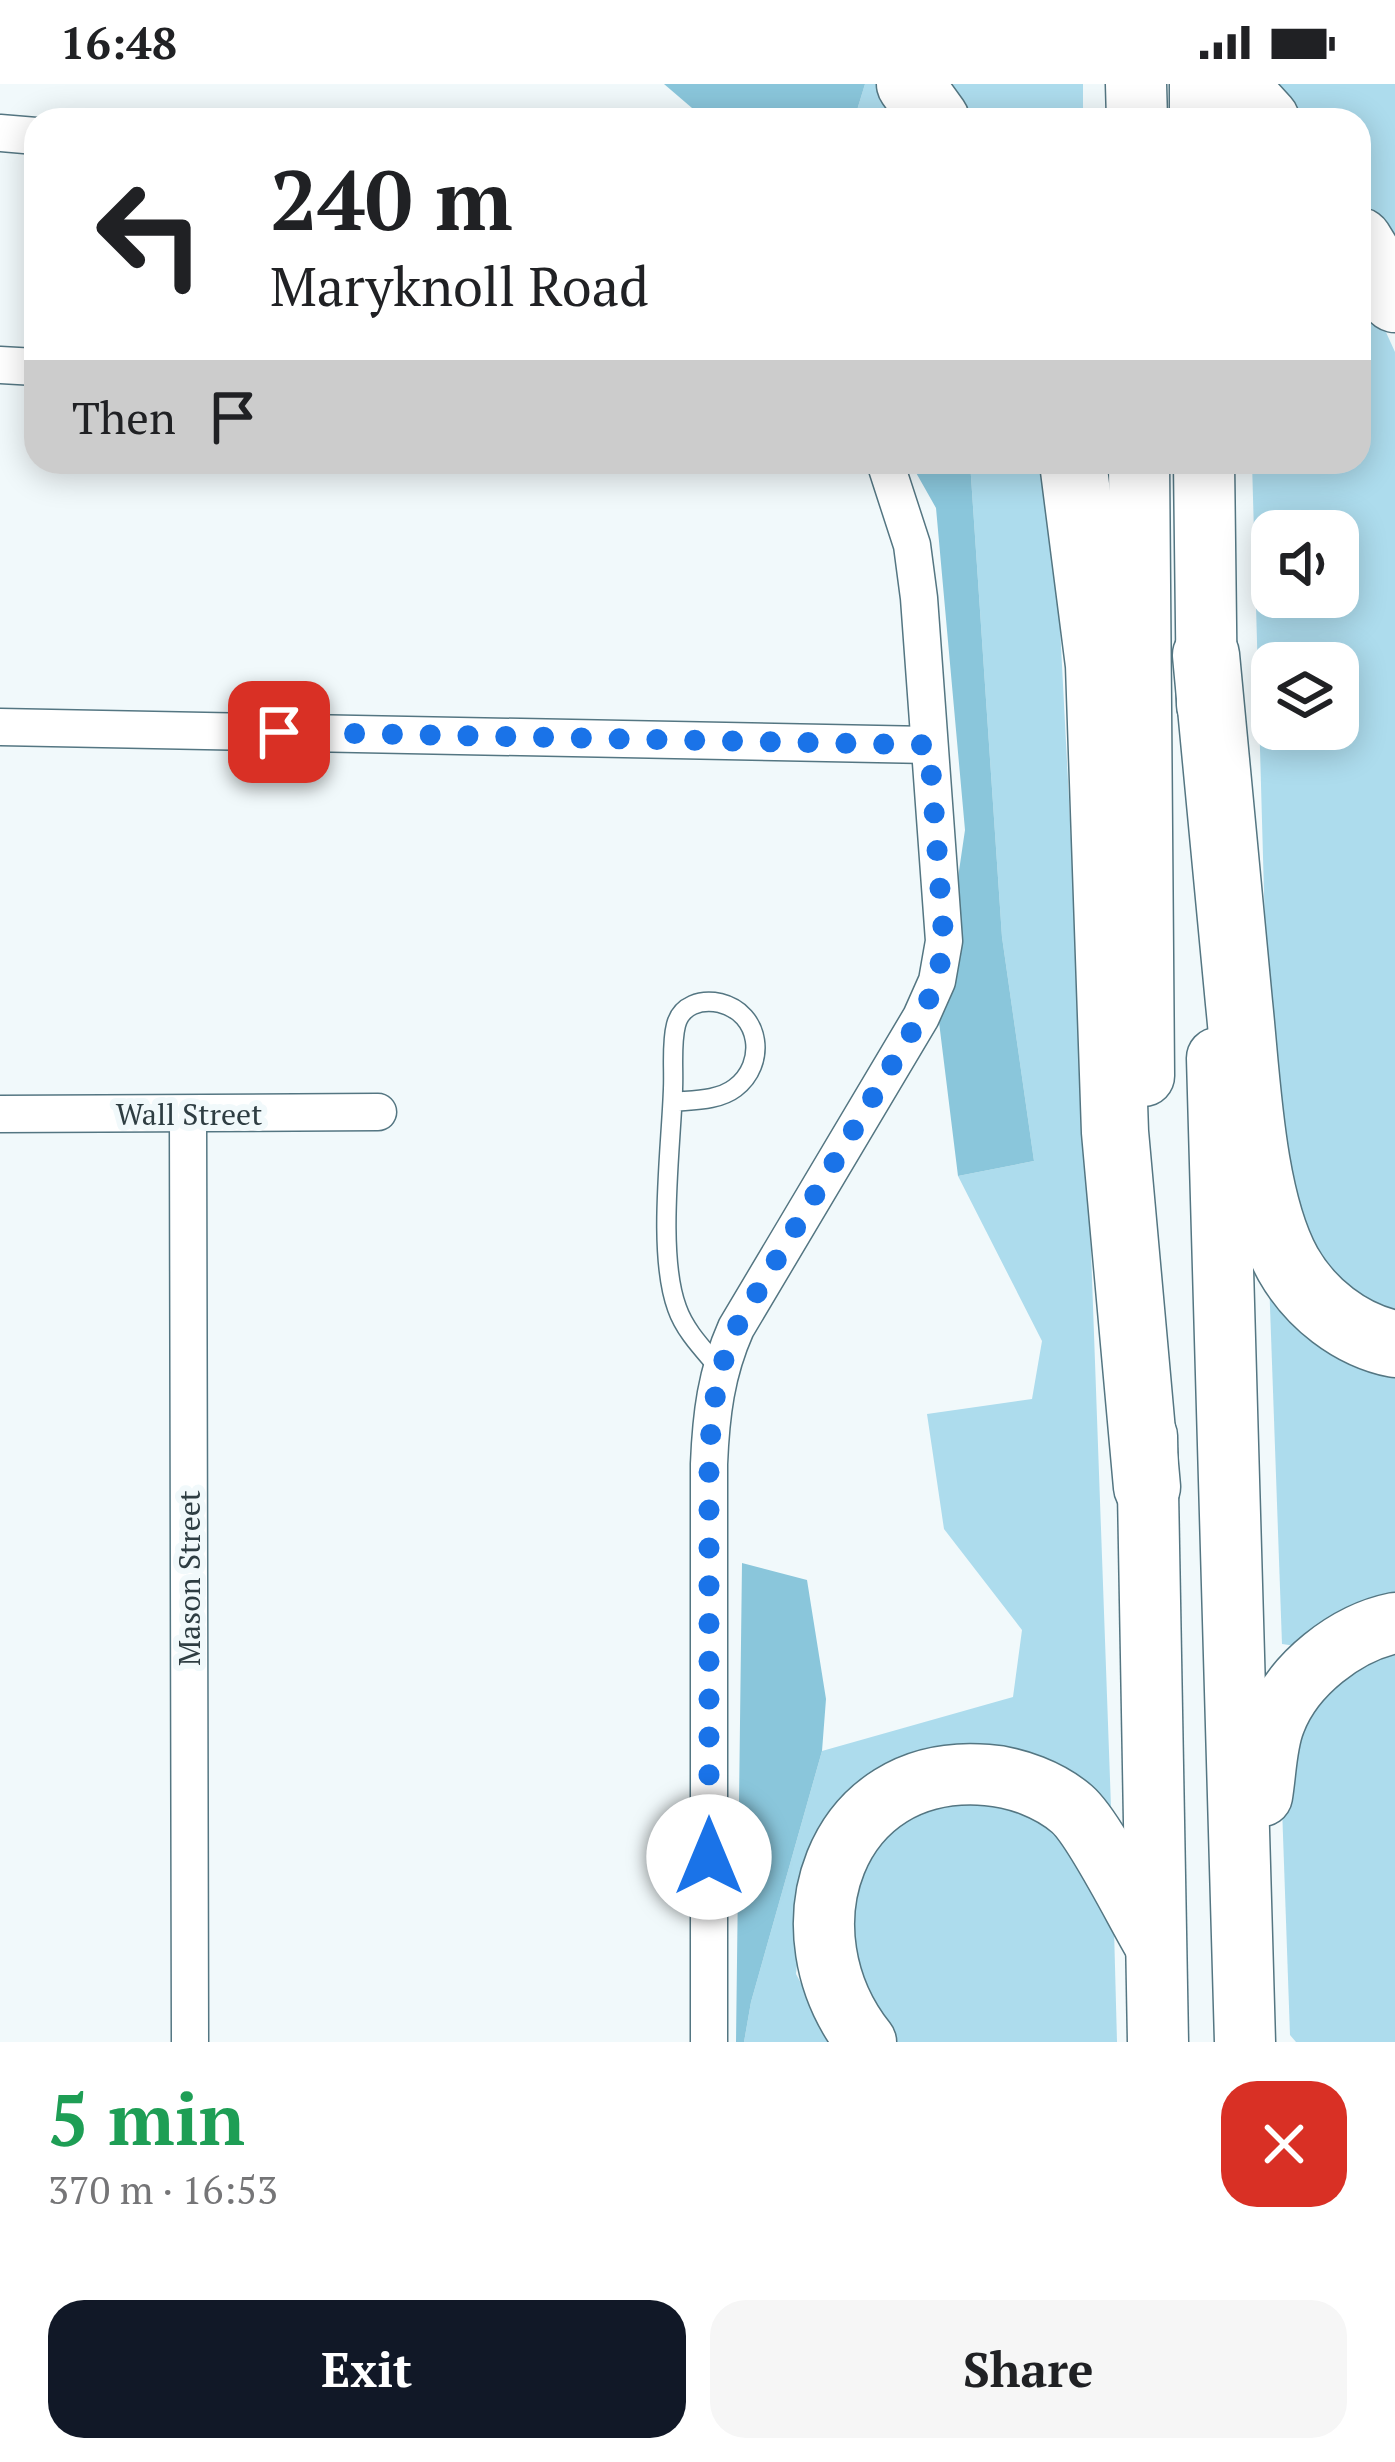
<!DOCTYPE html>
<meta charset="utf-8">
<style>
:root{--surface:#fff;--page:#f6f6f6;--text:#202124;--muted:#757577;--accent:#111827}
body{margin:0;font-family:"PT Serif",serif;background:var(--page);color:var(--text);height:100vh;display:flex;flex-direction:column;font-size:45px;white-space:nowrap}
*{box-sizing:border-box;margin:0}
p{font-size:39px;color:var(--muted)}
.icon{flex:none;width:66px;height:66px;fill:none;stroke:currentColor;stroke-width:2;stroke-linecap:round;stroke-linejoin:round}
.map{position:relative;height:1958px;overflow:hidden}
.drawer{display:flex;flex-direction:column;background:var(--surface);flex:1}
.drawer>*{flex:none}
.hud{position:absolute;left:24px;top:24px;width:1347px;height:366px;border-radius:36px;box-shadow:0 6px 30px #0003;background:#fff;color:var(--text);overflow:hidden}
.buttons{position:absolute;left:1251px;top:426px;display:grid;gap:24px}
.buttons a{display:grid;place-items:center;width:108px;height:108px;border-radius:24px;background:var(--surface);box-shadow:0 6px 30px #0003;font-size:60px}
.pin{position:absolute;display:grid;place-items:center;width:102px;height:102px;color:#fff;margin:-51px;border-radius:24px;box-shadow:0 6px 18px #0006}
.me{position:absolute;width:132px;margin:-66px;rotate:0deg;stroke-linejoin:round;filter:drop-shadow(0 0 9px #0008)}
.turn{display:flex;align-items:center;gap:42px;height:252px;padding:0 48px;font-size:54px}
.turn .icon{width:156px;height:156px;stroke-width:2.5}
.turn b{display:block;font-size:84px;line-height:102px}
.then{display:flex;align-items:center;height:114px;padding:0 48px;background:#0003;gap:24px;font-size:45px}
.round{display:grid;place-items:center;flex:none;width:126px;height:126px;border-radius:36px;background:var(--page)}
.summary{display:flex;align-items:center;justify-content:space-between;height:204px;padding:0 48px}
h1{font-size:72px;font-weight:800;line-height:90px;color:#1e9e55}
.button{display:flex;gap:24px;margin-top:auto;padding:24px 48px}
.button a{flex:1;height:138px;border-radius:36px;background:var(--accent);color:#fff;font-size:48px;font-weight:800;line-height:138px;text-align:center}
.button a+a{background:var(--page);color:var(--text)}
.status{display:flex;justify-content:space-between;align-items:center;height:84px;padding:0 60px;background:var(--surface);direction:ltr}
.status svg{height:33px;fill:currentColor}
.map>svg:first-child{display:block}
.green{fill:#addced;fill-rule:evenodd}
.forest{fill:#8ac6db}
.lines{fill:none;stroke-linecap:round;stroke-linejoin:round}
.service-casing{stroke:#547682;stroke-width:21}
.minor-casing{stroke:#547682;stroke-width:39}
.trunk-casing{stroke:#547682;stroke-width:63}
.motorway-casing{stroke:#547682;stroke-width:69}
.service{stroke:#fff;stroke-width:18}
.minor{stroke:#fff;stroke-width:36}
.trunk{stroke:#fff;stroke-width:60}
.motorway{stroke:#fff;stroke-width:66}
.route{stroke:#1a73e8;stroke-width:21;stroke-dasharray:0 37.8}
.labels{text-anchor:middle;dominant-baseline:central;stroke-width:12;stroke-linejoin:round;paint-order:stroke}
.street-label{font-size:30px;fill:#2e3d42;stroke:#f1f9fb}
</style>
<div class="status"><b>16:48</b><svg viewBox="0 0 49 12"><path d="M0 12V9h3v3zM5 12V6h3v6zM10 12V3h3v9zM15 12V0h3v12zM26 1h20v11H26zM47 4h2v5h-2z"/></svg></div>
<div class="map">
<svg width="1395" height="1958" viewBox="0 0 1395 1958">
<rect width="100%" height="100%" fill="#f1f9fb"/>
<g class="green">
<polygon points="865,0 885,0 908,36 854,36"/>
<polygon points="923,0 1083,0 1083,36 948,36"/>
<polygon points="1259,0 1395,0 1395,176 1359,121 1359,36 1295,36"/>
<path d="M1359,204L1375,224L1395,268V1239L1300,1175L1270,1024L1252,378H1359ZM1272,447H1338V513H1272ZM1272,579H1338V645H1272Z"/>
<polygon points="970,378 1044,378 1054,427 1088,1083 1111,1723 1010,1670 959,1663 848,1707 805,1800 796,1890 833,1958 744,1958 751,1918 822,1667 1013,1613 1022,1546 944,1445 927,1330 1032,1315 1042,1257 958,1092 1034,1077 1002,853"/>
<polygon points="1269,1195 1395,1283 1395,1517 1303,1563 1282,1560"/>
<polygon points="1395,1557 1395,1958 1296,1958 1290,1951 1282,1723 1303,1628 1362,1569"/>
<polygon points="950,1707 1020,1718 1066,1751 1114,1845 1117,1958 888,1958 839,1869 842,1798 878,1746"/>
</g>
<g class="forest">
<polygon points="664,0 865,0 854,36 706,36"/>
<polygon points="910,378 970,378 1002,853 1034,1077 958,1092 938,930 965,746 936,424"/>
<polygon points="742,1479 807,1496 826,1615 822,1667 751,1918 744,1958 736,1958"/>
</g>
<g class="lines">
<defs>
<path id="service" d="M673,1018C692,1016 718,1017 735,1004C767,980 761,929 720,919C701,915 681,921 676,941C671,960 674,985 673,1005C671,1065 657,1170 677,1224C685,1247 703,1265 719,1284"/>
<g id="minor">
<polyline points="0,49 36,52"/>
<polyline points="0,281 36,283"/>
<polyline points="0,643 929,661"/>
<polyline points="0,1030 378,1028"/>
<polyline points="188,1030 190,1958"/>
<path d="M709,1958V1380C711,1331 716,1289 736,1244L921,933L937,897L944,857L919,514L912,461L885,378"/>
</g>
<g id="trunk">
<polyline points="1136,0 1137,36"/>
<polyline points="1200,0 1200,36"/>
<polyline points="1139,378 1144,992"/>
<polyline points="1204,378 1207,621"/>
<polyline points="1217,974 1245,1958"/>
<polyline points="1147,1352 1158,1958"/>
<path d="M1262,1712C1266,1689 1266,1660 1275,1638C1293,1590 1346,1549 1395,1539"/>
<path d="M866,1958C778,1848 833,1678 987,1691C1016,1693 1050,1706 1072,1725C1095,1745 1136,1829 1154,1859"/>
</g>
<g id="motorway">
<polyline points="910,0 936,36"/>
<polyline points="1233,0 1266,36"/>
<polyline points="1359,157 1395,215"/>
<polyline points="1073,378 1099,581 1115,1048 1147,1403"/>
<path d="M1206,571C1217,687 1228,803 1239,919C1247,994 1251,1113 1288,1180C1310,1219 1350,1251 1395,1260"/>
</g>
</defs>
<use href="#service" class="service-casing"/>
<use href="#minor" class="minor-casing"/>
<use href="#trunk" class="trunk-casing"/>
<use href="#motorway" class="motorway-casing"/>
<use href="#service" class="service"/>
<use href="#minor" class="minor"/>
<use href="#trunk" class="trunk"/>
<use href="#motorway" class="motorway"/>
</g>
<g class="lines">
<path class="route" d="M279,648L929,661L944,857L937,897L921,932L736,1244C716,1289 711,1330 709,1380V1773"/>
</g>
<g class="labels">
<g class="street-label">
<text x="189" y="1030">Wall Street</text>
<text transform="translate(189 1494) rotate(-90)">Mason Street</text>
</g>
</g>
</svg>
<div class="buttons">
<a><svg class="icon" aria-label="sound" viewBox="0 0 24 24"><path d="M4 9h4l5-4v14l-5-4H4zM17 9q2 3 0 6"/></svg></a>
<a><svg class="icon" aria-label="layers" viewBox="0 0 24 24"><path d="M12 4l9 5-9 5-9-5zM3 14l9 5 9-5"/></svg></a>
</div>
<div class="pin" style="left:279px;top:648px;background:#d93025"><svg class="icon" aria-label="arrive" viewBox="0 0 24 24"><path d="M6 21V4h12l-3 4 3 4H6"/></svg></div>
<svg class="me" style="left:709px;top:1773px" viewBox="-20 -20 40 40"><circle r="19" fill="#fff"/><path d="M0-13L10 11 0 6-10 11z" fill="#1a73e8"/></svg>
<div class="hud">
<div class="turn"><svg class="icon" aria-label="left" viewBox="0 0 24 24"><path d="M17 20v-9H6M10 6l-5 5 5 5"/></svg><div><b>240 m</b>Maryknoll Road</div></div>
<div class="then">Then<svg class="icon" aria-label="arrive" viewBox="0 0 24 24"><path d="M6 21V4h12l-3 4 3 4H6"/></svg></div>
</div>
</div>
<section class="drawer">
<div class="summary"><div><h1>5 min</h1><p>370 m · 16:53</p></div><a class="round" style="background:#d93025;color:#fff"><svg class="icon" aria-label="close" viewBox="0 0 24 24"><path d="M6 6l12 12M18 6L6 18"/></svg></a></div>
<div class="button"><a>Exit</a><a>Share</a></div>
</section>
